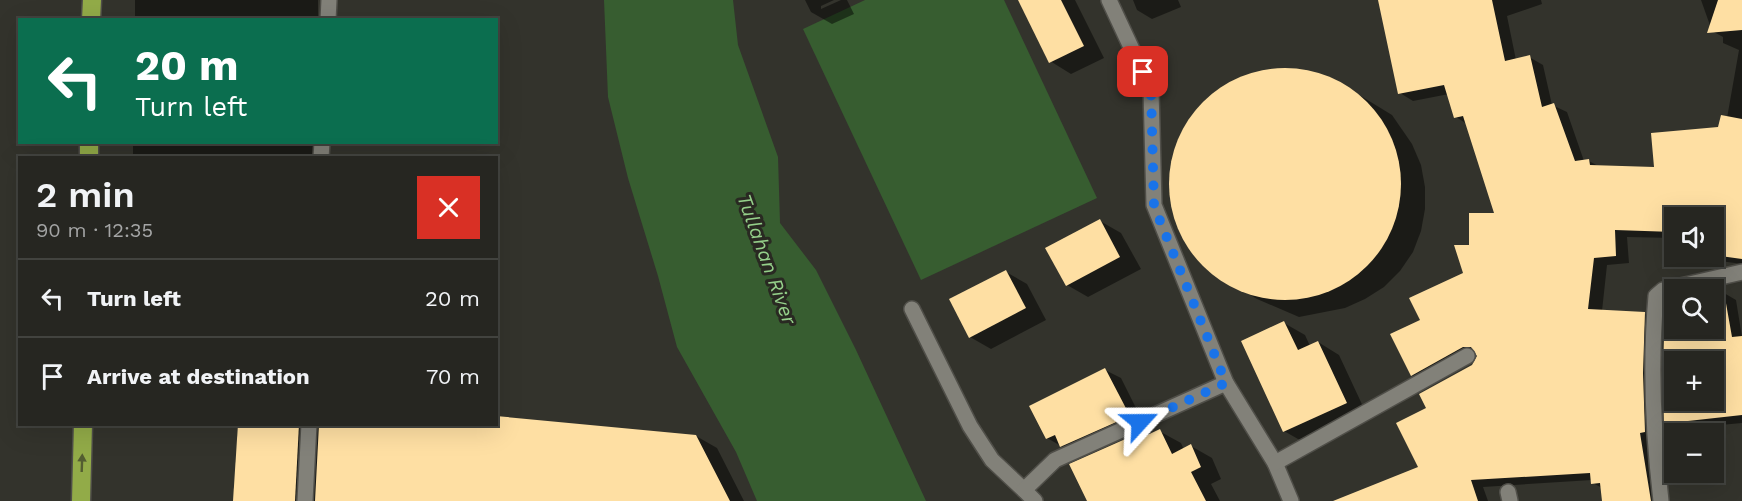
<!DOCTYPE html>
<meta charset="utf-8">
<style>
:root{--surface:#262621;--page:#2e2e2a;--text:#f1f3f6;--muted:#a4a5a5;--line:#42433f}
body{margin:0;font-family:"Work Sans",sans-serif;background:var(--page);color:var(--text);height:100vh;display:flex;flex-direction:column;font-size:22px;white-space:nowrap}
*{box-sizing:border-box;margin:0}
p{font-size:20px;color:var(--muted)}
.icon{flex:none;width:33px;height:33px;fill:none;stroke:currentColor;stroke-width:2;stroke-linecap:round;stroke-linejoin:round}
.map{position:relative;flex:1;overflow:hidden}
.details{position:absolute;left:18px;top:156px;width:480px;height:270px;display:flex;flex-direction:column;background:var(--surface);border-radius:0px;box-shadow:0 6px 24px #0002,0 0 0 2px var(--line)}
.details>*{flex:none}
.top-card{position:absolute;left:18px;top:18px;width:480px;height:126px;border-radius:0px;box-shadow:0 6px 24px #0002,0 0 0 2px var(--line);background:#0b6e4f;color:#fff;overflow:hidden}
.tools{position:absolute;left:1664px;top:207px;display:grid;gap:12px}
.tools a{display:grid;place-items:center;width:60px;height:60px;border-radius:0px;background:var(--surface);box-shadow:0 6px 24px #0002,0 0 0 2px var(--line);font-size:30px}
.pin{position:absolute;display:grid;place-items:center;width:51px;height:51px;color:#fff;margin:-26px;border-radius:12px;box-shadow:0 3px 9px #0006}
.me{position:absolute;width:66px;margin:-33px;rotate:66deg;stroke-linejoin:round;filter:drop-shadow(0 0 4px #0008)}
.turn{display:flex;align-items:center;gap:21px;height:126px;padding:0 18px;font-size:27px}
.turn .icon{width:78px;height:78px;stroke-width:2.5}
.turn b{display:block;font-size:42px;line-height:51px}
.round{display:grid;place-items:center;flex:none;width:63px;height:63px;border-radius:0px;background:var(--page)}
.summary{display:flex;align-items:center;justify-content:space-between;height:102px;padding:0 18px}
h1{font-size:36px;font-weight:600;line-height:45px}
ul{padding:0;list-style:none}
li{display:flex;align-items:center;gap:18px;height:78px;padding:0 18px;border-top:2px solid var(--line)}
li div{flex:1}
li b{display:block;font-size:22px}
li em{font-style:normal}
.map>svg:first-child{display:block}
.water{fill:#375d30}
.shadow{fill:#0007;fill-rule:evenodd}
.building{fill:#fedfa3;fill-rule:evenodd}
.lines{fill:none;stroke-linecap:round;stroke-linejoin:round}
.service-casing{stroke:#504f49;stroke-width:18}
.minor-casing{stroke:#504f49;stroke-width:18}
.motorway-casing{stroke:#504f49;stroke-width:21}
.service{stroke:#828179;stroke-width:15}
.minor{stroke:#828179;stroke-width:15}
.motorway{stroke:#92ab48;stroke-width:18}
.oneway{fill:#535d31}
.route{stroke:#1a73e8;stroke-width:10;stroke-dasharray:0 18}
.labels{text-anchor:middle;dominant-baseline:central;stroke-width:6;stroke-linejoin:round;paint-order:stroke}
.water-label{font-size:20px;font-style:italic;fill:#95d08a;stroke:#292922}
</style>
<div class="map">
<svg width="1742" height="501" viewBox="0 0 1742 501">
<rect width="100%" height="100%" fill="#33332c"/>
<g class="water">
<polygon points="604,0 733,0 738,45 778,157 780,223 816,270 856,350 926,501 757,501 736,452 677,347 658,276 628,178 608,97"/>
<polygon points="865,0 1004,0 1097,198 921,280 803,29"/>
</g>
<g class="shadow">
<rect x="135" y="0" width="183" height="20"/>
<polygon points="805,0 834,0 821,6 821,9 841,0 847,0 854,14 832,24 811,12"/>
<polygon points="1019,0 1075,0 1104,58 1071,74 1050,61"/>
<polygon points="1133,0 1178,0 1181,7 1152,19 1137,10"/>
<polygon points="1379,0 1541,0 1542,4 1507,16 1516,60 1529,57 1543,65 1552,105 1567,112 1584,161 1589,161 1600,167 1655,168 1719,129 1727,118 1739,50 1723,43 1723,37 1712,31 1701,0 1742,0 1742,264 1720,261 1712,256 1713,218 1674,218 1674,238 1627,237 1629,263 1607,265 1602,311 1645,314 1658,321 1663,501 1603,501 1602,488 1593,483 1592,480 1483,487 1488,501 1337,501 1420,468 1428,409 1473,366 1480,352 1425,383 1412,375 1422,320 1465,274 1470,247 1496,215 1467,124 1456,117 1449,94 1413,101 1400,93"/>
<polygon points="1272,70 1295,70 1317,74 1338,82 1392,115 1412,144 1421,165 1425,187 1425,209 1421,231 1413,252 1400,271 1384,287 1365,299 1345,308 1299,317 1257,299 1212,272 1196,256 1183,238 1175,217 1170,195 1170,173 1174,151 1183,130 1195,111 1211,96 1229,83 1250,74"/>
<polygon points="133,142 316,142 315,158 133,158"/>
<polygon points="1100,221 1121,233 1141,269 1088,297 1067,285"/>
<polygon points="1006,272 1027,284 1046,320 991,349 970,337"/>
<path d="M1724,293L1736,300L1742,337V423L1699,427V433L1674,434L1666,429L1674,301V328H1713V295ZM1674,362H1713V400H1674Z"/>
<polygon points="1284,323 1305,335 1310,346 1318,342 1339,355 1367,415 1305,443 1284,431"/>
<polygon points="1105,370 1121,378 1144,424 1077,455 1047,438"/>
<polygon points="239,424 316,424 320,427 696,436 717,448 744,501 234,501"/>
<polygon points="1159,431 1181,443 1184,450 1191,446 1212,458 1221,479 1211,484 1220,501 1089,501 1138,435 1144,438"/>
</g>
<g class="building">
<polygon points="1018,0 1061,0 1084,46 1049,63"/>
<polygon points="1378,0 1492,0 1505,61 1530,55 1542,107 1554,103 1575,161 1589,159 1590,165 1654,167 1651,133 1718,127 1721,115 1742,119 1742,259 1713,255 1713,218 1674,218 1674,232 1615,230 1616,256 1594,258 1588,309 1645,312 1643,373 1645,432 1640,433 1651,501 1602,501 1600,483 1591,484 1590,473 1471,480 1478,501 1333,501 1418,467 1396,423 1426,408 1419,394 1472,365 1477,356 1471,347 1463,347 1411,376 1390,334 1420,320 1409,298 1463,273 1454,245 1469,245 1469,213 1494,213 1463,116 1454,118 1444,85 1398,94"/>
<polygon points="1718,0 1742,0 1742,30 1707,33"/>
<circle cx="1285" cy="184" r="116"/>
<polygon points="1100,219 1120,257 1066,286 1045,248"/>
<polygon points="1006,270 1026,308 969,338 949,299"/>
<path d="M1724,292L1732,337L1742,336V415L1688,421V427L1664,430L1663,373L1665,301L1674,299V328H1713V293ZM1674,362H1713V400H1674Z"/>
<polygon points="1284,321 1298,350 1318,341 1347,403 1283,432 1241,341"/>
<polygon points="1105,368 1130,416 1060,447 1055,435 1046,439 1029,406"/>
<polygon points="496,416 696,435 730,501 315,501 319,424 496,424"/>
<polygon points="238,424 299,424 295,501 233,501"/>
<polygon points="1160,429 1172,454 1191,444 1201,467 1191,472 1206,501 1087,501 1069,464 1139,433 1141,438"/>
</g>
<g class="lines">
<defs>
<g id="service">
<polyline points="1109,0 1151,90 1154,205 1226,383 1275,463 1291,501"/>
<polyline points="328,20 329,0"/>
<polyline points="321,158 322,142"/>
<polyline points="912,309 970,426 992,460 1024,490"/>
<polyline points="1275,463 1467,356"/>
<polyline points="305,501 309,424"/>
<polyline points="1035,501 1024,490 1055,460 1226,383"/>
</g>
<g id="minor">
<polyline points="1508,492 1510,501"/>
<path d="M1661,501C1653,433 1650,364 1656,296L1663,290L1742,272"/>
</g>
<g id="motorway">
<polyline points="91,20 92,0"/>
<polyline points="89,158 89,142"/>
<polyline points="81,501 83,424"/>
</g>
</defs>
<use href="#service" class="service-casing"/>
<use href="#minor" class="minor-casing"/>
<use href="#motorway" class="motorway-casing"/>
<use href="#service" class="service"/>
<use href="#minor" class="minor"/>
<use href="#motorway" class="motorway"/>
</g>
<defs><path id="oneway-solid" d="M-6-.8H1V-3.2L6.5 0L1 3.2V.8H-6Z" transform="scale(1.5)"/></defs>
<use class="oneway" href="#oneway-solid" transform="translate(82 463) rotate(-88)"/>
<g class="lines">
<polyline class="route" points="1140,422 1226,383 1154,206 1151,90 1143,72"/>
</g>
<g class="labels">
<g class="water-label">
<text transform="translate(767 259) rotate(70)">Tullahan River</text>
</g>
</g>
</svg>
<div class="tools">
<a><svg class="icon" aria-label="sound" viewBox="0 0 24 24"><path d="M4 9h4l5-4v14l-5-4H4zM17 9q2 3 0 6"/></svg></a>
<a><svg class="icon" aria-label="search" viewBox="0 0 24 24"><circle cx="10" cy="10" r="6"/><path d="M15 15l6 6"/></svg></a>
<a>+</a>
<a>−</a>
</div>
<div class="pin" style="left:1143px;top:72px;background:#d93025"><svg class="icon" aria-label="arrive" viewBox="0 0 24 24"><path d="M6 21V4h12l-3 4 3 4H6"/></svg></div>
<svg class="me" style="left:1140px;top:422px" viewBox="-20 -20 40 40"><path d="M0-17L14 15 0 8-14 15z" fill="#1a73e8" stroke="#fff" stroke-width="4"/></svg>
<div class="top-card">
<div class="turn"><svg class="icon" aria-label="left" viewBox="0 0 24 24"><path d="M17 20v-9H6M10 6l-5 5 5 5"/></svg><div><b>20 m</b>Turn left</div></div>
</div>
<section class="details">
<div class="summary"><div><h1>2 min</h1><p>90 m · 12:35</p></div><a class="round" style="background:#d93025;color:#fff"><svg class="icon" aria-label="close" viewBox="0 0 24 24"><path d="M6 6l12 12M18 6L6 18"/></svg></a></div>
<ul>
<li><svg class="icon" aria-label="left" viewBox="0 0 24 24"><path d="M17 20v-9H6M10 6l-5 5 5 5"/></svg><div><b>Turn left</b></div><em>20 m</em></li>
<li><svg class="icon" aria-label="arrive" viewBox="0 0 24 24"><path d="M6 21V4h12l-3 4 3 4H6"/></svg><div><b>Arrive at destination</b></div><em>70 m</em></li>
</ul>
</section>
</div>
